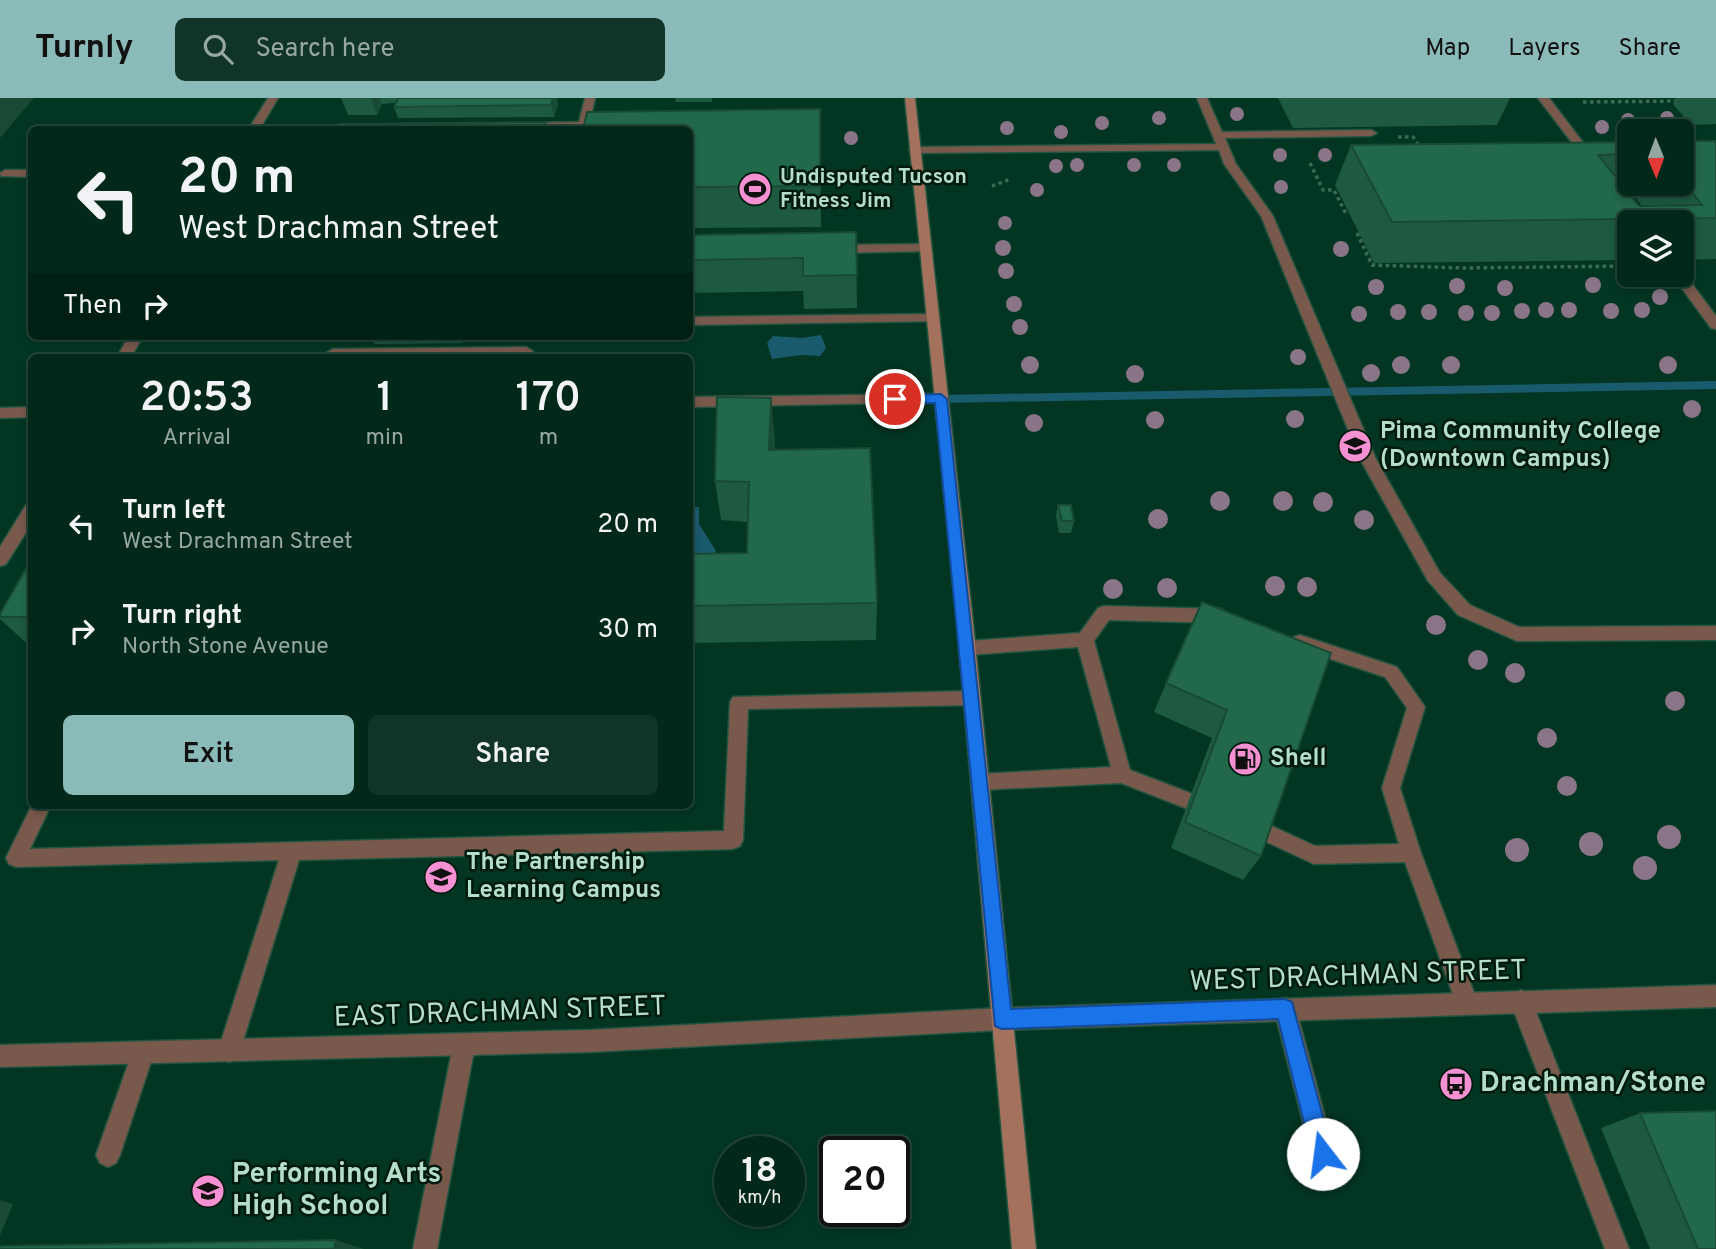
<!DOCTYPE html>
<style>
:root{--surface:#02281a;--page:#103427;--text:#f1f3f6;--muted:#96a6a2;--line:#234439;--accent:#8bbbb9}
body{margin:0;font-family:Overpass,sans-serif;background:var(--page);color:var(--text);height:100vh;display:flex;flex-direction:column;font-size:26px;white-space:nowrap}
*{box-sizing:border-box;margin:0}
p{font-size:23px;color:var(--muted)}
.icon{flex:none;width:38px;height:38px;fill:none;stroke:currentColor;stroke-width:2;stroke-linecap:round;stroke-linejoin:round}
.map{position:relative;flex:1;overflow:hidden}
.panel{position:absolute;left:28px;top:256px;width:665px;height:455px;display:flex;flex-direction:column;background:var(--surface);border-radius:10px;box-shadow:0 4px 10px #0003,0 0 0 2px var(--line)}
.panel>*{flex:none}
.top-card{position:absolute;left:28px;top:28px;width:665px;height:214px;border-radius:10px;box-shadow:0 4px 10px #0003,0 0 0 2px var(--line);background:#02281a;color:var(--text);overflow:hidden}
.needle{width:46px;rotate:179deg}
.fabs{position:absolute;left:1617px;top:21px;display:grid;gap:14px}
.fabs a{display:grid;place-items:center;width:77px;height:77px;border-radius:10px;background:var(--surface);box-shadow:0 4px 10px #0003,0 0 0 2px var(--line);font-size:35px}
.speed{position:absolute;left:714px;top:1038px;display:flex;gap:14px;font-size:35px;font-weight:700;text-align:center}
.speed>*{display:grid;place-content:center;width:91px;height:91px;border-radius:50%;background:var(--surface);box-shadow:0 4px 10px #0003,0 0 0 2px var(--line);line-height:1}
.speed small{font-size:18px;font-weight:400}
.speed .limit{border:4px solid #111;border-radius:10px;background:#fff;color:#111}
.pin{position:absolute;display:grid;place-items:center;width:60px;height:60px;color:#fff;margin:-30px;border:4px solid #fff;border-radius:50%;box-shadow:0 2px 7px #0007}
.me{position:absolute;width:77px;margin:-38px;rotate:345deg;stroke-linejoin:round;filter:drop-shadow(0 0 5px #0008)}
.turn{display:flex;align-items:center;gap:24px;height:147px;padding:0 35px;font-size:32px}
.turn .icon{width:91px;height:91px;stroke-width:2.5}
.turn b{display:block;font-size:49px;line-height:60px}
.then{display:flex;align-items:center;height:66px;padding:0 35px;background:#0003;gap:14px;font-size:26px}
.eta{display:flex;justify-content:space-evenly;align-items:center;height:119px;text-align:center}
.eta b{font-size:42px;font-weight:600;line-height:49px}
.primary-button{display:flex;gap:14px;margin-top:auto;padding:14px 35px}
.primary-button a{flex:1;height:80px;border-radius:10px;background:var(--accent);color:#111;font-size:28px;font-weight:600;line-height:80px;text-align:center}
.primary-button a+a{background:var(--page);color:var(--text)}
ul{padding:0;list-style:none}
li{display:flex;align-items:center;gap:21px;height:105px;padding:0 35px}
li div{flex:1}
li b{display:block;font-size:26px}
li em{font-style:normal}
header{display:flex;align-items:center;gap:42px;box-sizing:border-box;height:98px;padding:0 35px;background:var(--accent);color:#111}
header strong{font-size:33px}
nav{display:flex;gap:38px;margin-inline-start:auto;font-size:24px}
.search{width:490px;height:63px;background:var(--page);display:flex;align-items:center;gap:18px;box-sizing:border-box;padding:0 24px;border-radius:10px;color:var(--muted);font-size:26px}
.map>svg:first-child{display:block}
.water{fill:#1a5a6d}
.lines{fill:none;stroke-linecap:round;stroke-linejoin:round}
.stream{fill:#1a5a6d;fill-rule:evenodd}
.service-casing{stroke:#225440;stroke-width:3}
.pedestrian-casing{stroke:#225440;stroke-width:3}
.minor-casing{stroke:#225440;stroke-width:3}
.tertiary-casing{stroke:#225440;stroke-width:3}
.secondary-casing{stroke:#225440;stroke-width:3}
.path{stroke:#3b6b56;stroke-width:3.5;stroke-dasharray:3.5 3.5;stroke-linecap:butt}
.service{fill:#79594c;fill-rule:evenodd}
.pedestrian{fill:#79594c;fill-rule:evenodd}
.minor{fill:#79594c;fill-rule:evenodd}
.tertiary{fill:#79594c;fill-rule:evenodd}
.secondary{fill:#a4715d;fill-rule:evenodd}
.tree{fill:#8a7488}
.wall{fill:#1d5a40;fill-rule:evenodd}
.shaded-wall{fill:#184a34}
.building{fill:#22694b;stroke:#184a34;stroke-width:2}
.route{fill:#1a73e8;stroke:#114b97;stroke-width:2}
.labels{text-anchor:middle;dominant-baseline:central;stroke-width:5;stroke-linejoin:round;paint-order:stroke}
.far-poi-label{font-size:21px;font-weight:bold;fill:#b5dec8;stroke:#001a0e;text-anchor:start}
.poi-label{font-size:24px;font-weight:bold;fill:#b5dec8;stroke:#001a0e;text-anchor:start}
.near-street-label{font-size:28px;fill:#b5dec8;stroke:#001a0e}
.near-poi-label{font-size:28px;font-weight:bold;fill:#b5dec8;stroke:#001a0e;text-anchor:start}
</style>
<header>
<strong>Turnly</strong>
<div class="search"><svg class="icon" aria-label="search" viewBox="0 0 24 24"><circle cx="10" cy="10" r="6"/><path d="M15 15l6 6"/></svg>Search here</div>
<nav><a>Map</a><a>Layers</a><a>Share</a></nav>
</header>
<div class="map">
<svg width="1716" height="1151" viewBox="0 0 1716 1151">
<rect width="100%" height="100%" fill="#023622"/>
<g class="water">
<polygon points="821,237 826,250 820,258 801,257 772,261 767,245 773,238 802,240"/>
<polygon points="690,409 699,409 699,426 716,453 698,471 690,471"/>
</g>
<g class="lines">
<polygon class="stream" points="1716,283 1716,291 941,305 935,301 941,297"/>
<defs>
<g id="service">
<polygon points="585,0 595,0 588,32 526,31 520,28 526,25 579,24"/>
<polygon points="1197,0 1207,0 1222,34 1371,32 1377,35 1371,38 1225,40 1236,66 1273,118 1376,361 1440,475 1470,507 1519,529 1716,528 1716,542 1517,543 1458,517 1428,483 1360,361 1261,118 1224,66 1219,52 915,55 909,52 915,49 1216,46"/>
<polygon points="361,27 365,28 366,32 251,32 256,29"/>
<polygon points="5,72 32,72 32,79 1,78 0,75"/>
<polygon points="926,146 930,147 930,153 835,155 829,151 835,147"/>
<polygon points="933,216 940,220 938,223 690,227 690,219"/>
<polygon points="526,249 533,253 531,256 331,259 326,255 333,251"/>
<polygon points="1104,508 1221,511 1229,518 1221,525 1109,522 1094,543 1130,672 1195,697 1197,703 1195,709 1188,711 1121,685 980,692 973,690 971,684 973,678 980,676 1111,669 1078,549 968,557 962,555 959,550 962,545 968,543 1080,535 1098,510"/>
<polygon points="1300,537 1397,569 1425,609 1400,690 1421,755 1478,905 1475,913 1467,916 1459,913 1405,764 1314,766 1254,738 1251,732 1254,726 1261,723 1315,748 1399,746 1382,690 1407,610 1385,579 1294,549 1291,544 1294,539"/>
<polygon points="972,593 978,595 981,600 978,605 972,607 748,611 743,742 740,748 733,751 299,762 240,953 237,961 229,964 221,961 218,953 279,762 16,769 9,766 6,760 32,707 51,707 30,751 724,733 730,604 733,599"/>
<polygon points="1521,892 1529,896 1629,1151 1605,1151 1510,903 1513,896"/>
<polygon points="1285,900 1293,903 1296,911 1341,1079 1337,1087 1329,1091 1321,1087 1317,1079 1274,911 1277,903"/>
<polygon points="464,936 472,939 475,947 437,1151 413,1151 453,947 456,939"/>
<polygon points="143,944 151,947 154,955 120,1057 116,1065 108,1069 100,1065 96,1057 132,955 135,947"/>
</g>
<g id="pedestrian">
<polygon points="1538,0 1549,0 1594,59 1594,63 1586,63"/>
<polygon points="1683,174 1716,218 1716,231 1711,230 1672,177 1682,177"/>
</g>
<g id="minor">
<polygon points="268,0 278,0 259,32 248,32"/>
<polygon points="129,238 143,238 131,259 117,259"/>
<polygon points="941,296 948,301 946,304 690,309 690,299"/>
<polygon points="32,309 32,319 0,320 0,310"/>
<polygon points="32,405 32,425 6,466 0,468 0,449 26,407"/>
</g>
<polygon id="tertiary" points="1716,887 1716,909 1002,932 590,954 0,969 0,947 590,932 1002,910"/>
<polygon id="secondary" points="905,0 915,0 973,525 1036,1151 1012,1151 957,525"/>
</defs>
<use href="#service" class="service-casing"/>
<use href="#pedestrian" class="pedestrian-casing"/>
<use href="#minor" class="minor-casing"/>
<use href="#tertiary" class="tertiary-casing"/>
<use href="#secondary" class="secondary-casing"/>
<g class="path">
<polyline points="1583,4 1679,3 1677,0"/>
<polyline points="1398,39 1413,39 1421,51"/>
<polyline points="1310,65 1323,92 1334,92 1346,116"/>
<polyline points="992,88 1011,81"/>
<polyline points="1357,135 1372,167 1463,170 1629,168"/>
</g>
<use href="#service" class="service"/>
<use href="#pedestrian" class="pedestrian"/>
<use href="#minor" class="minor"/>
<use href="#tertiary" class="tertiary"/>
<use href="#secondary" class="secondary"/>
</g>
<g class="tree">
<circle cx="1237" cy="16" r="7"/>
<circle cx="1159" cy="20" r="7"/>
<circle cx="1667" cy="20" r="7"/>
<circle cx="1628" cy="22" r="7"/>
<circle cx="1102" cy="25" r="7"/>
<circle cx="1602" cy="29" r="7"/>
<circle cx="1007" cy="30" r="7"/>
<circle cx="1061" cy="34" r="7"/>
<circle cx="851" cy="40" r="7"/>
<circle cx="1280" cy="57" r="7"/>
<circle cx="1325" cy="57" r="7"/>
<circle cx="1077" cy="67" r="7"/>
<circle cx="1134" cy="67" r="7"/>
<circle cx="1174" cy="67" r="7"/>
<circle cx="1056" cy="68" r="7"/>
<circle cx="1281" cy="89" r="7"/>
<circle cx="1037" cy="92" r="7"/>
<circle cx="1005" cy="125" r="7"/>
<circle cx="1003" cy="150" r="8"/>
<circle cx="1341" cy="151" r="8"/>
<circle cx="1006" cy="173" r="8"/>
<circle cx="1593" cy="187" r="8"/>
<circle cx="1457" cy="188" r="8"/>
<circle cx="1376" cy="189" r="8"/>
<circle cx="1505" cy="190" r="8"/>
<circle cx="1660" cy="199" r="8"/>
<circle cx="1014" cy="206" r="8"/>
<circle cx="1546" cy="212" r="8"/>
<circle cx="1569" cy="212" r="8"/>
<circle cx="1642" cy="212" r="8"/>
<circle cx="1522" cy="213" r="8"/>
<circle cx="1611" cy="213" r="8"/>
<circle cx="1398" cy="214" r="8"/>
<circle cx="1429" cy="214" r="8"/>
<circle cx="1466" cy="215" r="8"/>
<circle cx="1492" cy="215" r="8"/>
<circle cx="1359" cy="216" r="8"/>
<circle cx="1020" cy="229" r="8"/>
<circle cx="1298" cy="259" r="8"/>
<circle cx="1030" cy="267" r="9"/>
<circle cx="1401" cy="267" r="9"/>
<circle cx="1451" cy="267" r="9"/>
<circle cx="1668" cy="267" r="9"/>
<circle cx="1371" cy="275" r="9"/>
<circle cx="1135" cy="276" r="9"/>
<circle cx="1692" cy="311" r="9"/>
<circle cx="1295" cy="321" r="9"/>
<circle cx="1155" cy="322" r="9"/>
<circle cx="1034" cy="325" r="9"/>
<circle cx="1220" cy="403" r="10"/>
<circle cx="1283" cy="403" r="10"/>
<circle cx="1323" cy="404" r="10"/>
<circle cx="1158" cy="421" r="10"/>
<circle cx="1364" cy="422" r="10"/>
<circle cx="1275" cy="488" r="10"/>
<circle cx="1307" cy="489" r="10"/>
<circle cx="1167" cy="490" r="10"/>
<circle cx="1113" cy="491" r="10"/>
<circle cx="1436" cy="527" r="10"/>
<circle cx="1478" cy="562" r="10"/>
<circle cx="1515" cy="575" r="10"/>
<circle cx="1675" cy="603" r="10"/>
<circle cx="1547" cy="640" r="10"/>
<circle cx="1567" cy="688" r="10"/>
<circle cx="1669" cy="739" r="12"/>
<circle cx="1591" cy="746" r="12"/>
<circle cx="1517" cy="752" r="12"/>
<circle cx="1645" cy="770" r="12"/>
</g>
<g class="wall">
<polygon points="341,0 557,0 558,6 554,19 398,20 394,9 395,5 382,6 377,17 348,17"/>
<polygon points="675,0 712,0 712,4 676,4"/>
<polygon points="1278,0 1510,0 1497,27 1293,30"/>
<polygon points="1677,0 1716,0 1716,26 1691,27 1673,6"/>
<polygon points="690,32 821,52 821,129 690,130"/>
<path d="M1682,43H1716V161L1682,162V124H1629V162L1374,165L1335,87L1351,47L1629,44V86H1682ZM1633,96L1642,108H1639L1630,97Z"/>
<polygon points="856,134 857,210 804,211 803,193 690,195 690,137"/>
<polygon points="371,238 464,238 462,245 374,246"/>
<polygon points="775,341 774,352 877,505 876,542 690,545 690,456 747,455 748,424 721,422 715,383"/>
<polygon points="1058,407 1074,423 1071,435 1059,435 1056,418"/>
<polygon points="32,460 32,550 0,521 0,516"/>
<polygon points="1331,555 1261,758 1243,782 1171,750 1212,640 1154,614 1166,585"/>
<polygon points="1640,1015 1716,1151 1650,1151 1601,1030"/>
</g>
<g class="shaded-wall">
<polygon points="0,0 34,0 0,40"/>
<polygon points="371,0 380,0 382,6 377,17"/>
<polygon points="553,0 557,0 558,6 554,19 551,7"/>
<polygon points="820,11 821,52 821,129 820,88"/>
<polygon points="459,238 464,238 462,245"/>
<polygon points="771,300 775,341 773,392 769,352"/>
<polygon points="0,1102 13,1106 0,1138"/>
<polygon points="336,1142 364,1151 334,1151"/>
</g>
<g class="building">
<polygon points="398,0 553,0 551,7 394,9"/>
<polygon points="820,11 820,88 690,89 690,32 583,32 587,14"/>
<polygon points="546,24 544,32 337,32 339,26"/>
<polygon points="1682,43 1716,43 1716,120 1392,124 1351,47 1629,44 1629,56 1598,57 1639,108 1702,107 1682,82"/>
<polygon points="856,134 857,177 803,178 803,160 690,162 690,137"/>
<polygon points="717,299 771,300 769,352 870,350 877,505 690,508 690,456 747,455 749,384 715,383"/>
<polygon points="1058,407 1071,407 1074,423 1062,423"/>
<polygon points="32,460 32,519 0,519 0,516"/>
<polygon points="1202,504 1331,555 1261,758 1185,724 1227,612 1166,585"/>
<polygon points="1716,1013 1716,1151 1698,1151 1640,1015"/>
<polygon points="336,1142 334,1151 0,1151 0,1148"/>
</g>
<polygon class="route" points="941,296 947,301 1011,911 1285,901 1292,904 1333,1056 1330,1064 1323,1067 1315,1064 1312,1056 1278,921 1002,931 995,928 935,305 895,306 889,301 895,297"/>
<defs>
<symbol id="stadium-disc" viewBox="-11 -11 22 22"><circle r="9.5" fill="#f591d2" stroke="#001a0e"/><path d="M0-5a6.5 5 0 1 0 0 10a6.5 5 0 1 0 0-10ZM-3.5-1.8h7v3.6h-7Z" fill="#111"/></symbol>
<symbol id="university-disc" viewBox="-11 -11 22 22"><circle r="9.5" fill="#f591d2" stroke="#001a0e"/><path d="M0-5L7-2L0 1L-7-2ZM-4 1L0 2.5L4 1V4Q0 6-4 4Z" fill="#111"/></symbol>
<symbol id="fuel-disc" viewBox="-11 -11 22 22"><circle r="9.5" fill="#f591d2" stroke="#001a0e"/><path d="M-5.5-6h7V0h2V4h1.3V-2.5L3-4.5l.8-.8L6-3V5H2.5V1h-1V6h-7ZM-4.2-4.7v3.2H.2V-4.7Z" fill="#111"/></symbol>
<symbol id="school-disc" viewBox="-11 -11 22 22"><circle r="9.5" fill="#f591d2" stroke="#001a0e"/><path d="M0-5L7-2L0 1L-7-2ZM-4 1L0 2.5L4 1V4Q0 6-4 4Z" fill="#111"/></symbol>
<symbol id="bus-disc" viewBox="-11 -11 22 22"><circle r="9.5" fill="#f591d2" stroke="#001a0e"/><path d="M-5-6H5V4H4V6H2V4H-2V6H-4V4H-5ZM-3.5-4V0h7V-4ZM-3.5 1.2v1.5H-2V1.2ZM2 1.2v1.5H3.5V1.2Z" fill="#111"/></symbol>
</defs>
<g fill-rule="evenodd">
<use href="#stadium-disc" x="736" y="72" width="38" height="38"/>
<use href="#university-disc" x="1336" y="329" width="38" height="38"/>
<use href="#fuel-disc" x="1226" y="642" width="38" height="38"/>
<use href="#school-disc" x="422" y="760" width="38" height="38"/>
<use href="#bus-disc" x="1437" y="967" width="38" height="38"/>
<use href="#school-disc" x="189" y="1074" width="38" height="38"/>
</g>
<g class="labels">
<g class="far-poi-label">
<text x="780" y="79">Undisputed Tucson<tspan x="780" dy="24">Fitness Jim</tspan></text>
</g>
<g class="poi-label">
<text x="1380" y="334">Pima Community College<tspan x="1380" dy="28">(Downtown Campus)</tspan></text>
<text x="1270" y="661">Shell</text>
<text x="466" y="765">The Partnership<tspan x="466" dy="28">Learning Campus</tspan></text>
</g>
<g class="near-street-label">
<text transform="translate(1358 879) rotate(-2)">WEST DRACHMAN STREET</text>
<text transform="translate(500 915) rotate(-2)">EAST DRACHMAN STREET</text>
</g>
<g class="near-poi-label">
<text x="1480" y="986">Drachman/Stone</text>
<text x="232" y="1077">Performing Arts<tspan x="232" dy="32">High School</tspan></text>
</g>
</g>
</svg>
<div class="fabs">
<a><svg class="needle" viewBox="-14 -14 28 28"><path d="M0-13l5 13h-10z" fill="#e53935"/><path d="M0 13l5-13h-10z" fill="#96a6a2"/></svg></a>
<a><svg class="icon" aria-label="layers" viewBox="0 0 24 24"><path d="M12 4l9 5-9 5-9-5zM3 14l9 5 9-5"/></svg></a>
</div>
<div class="speed"><div>18<small>km/h</small></div><div class="limit">20</div></div>
<div class="pin" style="left:895px;top:301px;background:#d93025"><svg class="icon" aria-label="arrive" viewBox="0 0 24 24"><path d="M6 21V4h12l-3 4 3 4H6"/></svg></div>
<svg class="me" style="left:1323px;top:1056px" viewBox="-20 -20 40 40"><circle r="19" fill="#fff"/><path d="M0-13L10 11 0 6-10 11z" fill="#1a73e8"/></svg>
<div class="top-card">
<div class="turn"><svg class="icon" aria-label="left" viewBox="0 0 24 24"><path d="M17 20v-9H6M10 6l-5 5 5 5"/></svg><div><b>20 m</b>West Drachman Street</div></div>
<div class="then">Then<svg class="icon" aria-label="right" viewBox="0 0 24 24"><path d="M7 20v-9h11M14 6l5 5-5 5"/></svg></div>
</div>
<section class="panel">
<div class="eta">
<div><b>20:53</b><p>Arrival</p></div>
<div><b>1</b><p>min</p></div>
<div><b>170</b><p>m</p></div>
</div>
<ul>
<li><svg class="icon" aria-label="left" viewBox="0 0 24 24"><path d="M17 20v-9H6M10 6l-5 5 5 5"/></svg><div><b>Turn left</b><p>West Drachman Street</p></div><em>20 m</em></li>
<li><svg class="icon" aria-label="right" viewBox="0 0 24 24"><path d="M7 20v-9h11M14 6l5 5-5 5"/></svg><div><b>Turn right</b><p>North Stone Avenue</p></div><em>30 m</em></li>
</ul>
<div class="primary-button"><a>Exit</a><a>Share</a></div>
</section>
</div>
